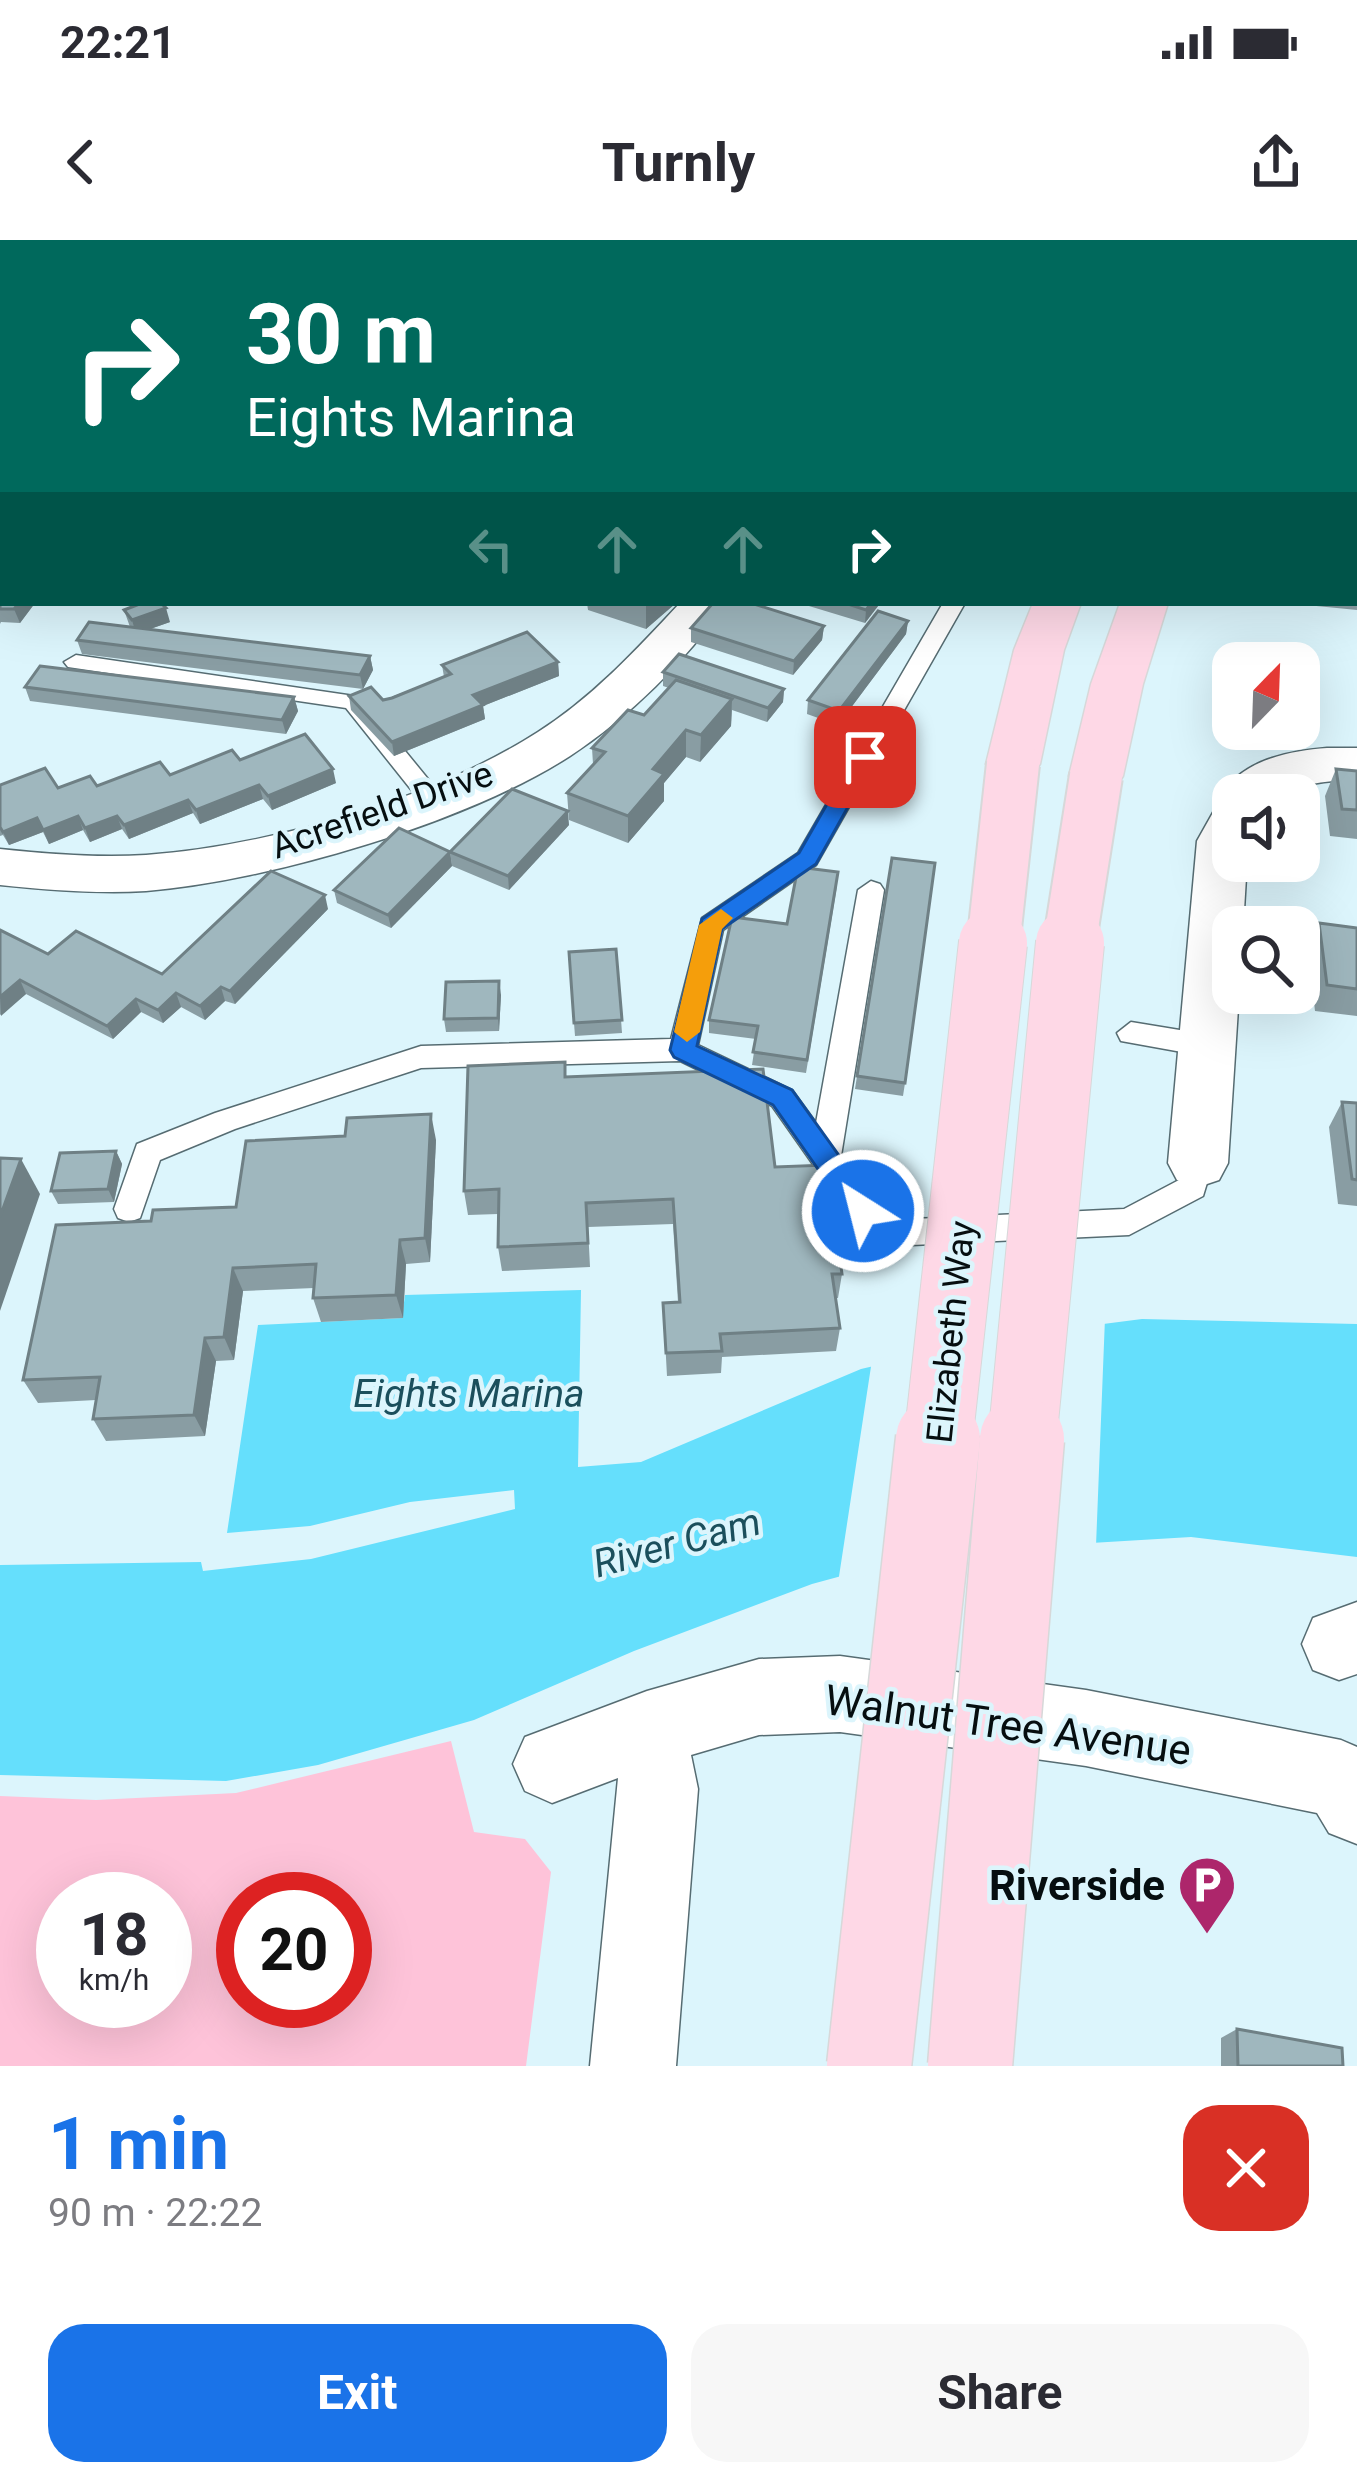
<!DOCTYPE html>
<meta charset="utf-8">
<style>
:root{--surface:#fff;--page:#f7f7f7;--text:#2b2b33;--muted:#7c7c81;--accent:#1a73e8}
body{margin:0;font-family:Roboto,sans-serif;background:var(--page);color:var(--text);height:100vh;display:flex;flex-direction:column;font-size:45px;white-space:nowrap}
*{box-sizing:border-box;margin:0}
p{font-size:39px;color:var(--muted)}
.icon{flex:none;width:66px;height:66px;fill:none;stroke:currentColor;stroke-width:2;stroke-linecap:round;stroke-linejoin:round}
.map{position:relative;height:1826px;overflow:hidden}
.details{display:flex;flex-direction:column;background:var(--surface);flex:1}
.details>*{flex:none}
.guide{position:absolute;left:0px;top:0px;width:1359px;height:366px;box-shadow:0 12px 48px #0002;background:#00695c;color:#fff;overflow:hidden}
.needle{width:78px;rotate:23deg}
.tools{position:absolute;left:1212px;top:402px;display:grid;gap:24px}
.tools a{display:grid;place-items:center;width:108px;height:108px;border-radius:24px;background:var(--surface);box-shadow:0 12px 48px #0002;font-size:60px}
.speed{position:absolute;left:36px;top:1632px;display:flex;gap:24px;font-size:60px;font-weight:700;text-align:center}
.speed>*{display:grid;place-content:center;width:156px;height:156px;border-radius:50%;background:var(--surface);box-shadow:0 12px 48px #0002;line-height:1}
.speed small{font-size:30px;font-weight:400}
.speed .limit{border:18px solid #d22;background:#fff;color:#111}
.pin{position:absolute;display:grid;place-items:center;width:102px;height:102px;color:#fff;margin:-51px;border-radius:24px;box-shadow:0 6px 18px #0006}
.me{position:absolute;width:132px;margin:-66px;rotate:324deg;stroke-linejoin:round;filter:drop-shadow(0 0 9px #0008)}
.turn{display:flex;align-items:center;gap:42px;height:252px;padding:0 48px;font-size:54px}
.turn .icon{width:156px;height:156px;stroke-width:2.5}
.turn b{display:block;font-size:84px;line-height:102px}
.lanes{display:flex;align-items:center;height:114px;padding:0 48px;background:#0003;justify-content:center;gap:60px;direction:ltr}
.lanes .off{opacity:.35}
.round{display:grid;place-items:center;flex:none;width:126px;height:126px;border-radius:36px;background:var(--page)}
.headline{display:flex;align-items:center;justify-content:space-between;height:204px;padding:0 48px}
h1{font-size:72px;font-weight:700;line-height:90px;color:var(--accent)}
.primary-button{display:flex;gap:24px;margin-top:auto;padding:24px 48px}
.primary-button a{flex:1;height:138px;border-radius:36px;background:var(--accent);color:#fff;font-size:48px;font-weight:700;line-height:138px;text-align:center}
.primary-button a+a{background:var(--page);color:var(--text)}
.status{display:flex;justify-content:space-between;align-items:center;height:84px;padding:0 60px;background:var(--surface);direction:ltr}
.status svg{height:33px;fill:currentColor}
header{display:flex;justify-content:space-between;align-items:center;height:156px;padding:0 48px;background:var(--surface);font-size:54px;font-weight:700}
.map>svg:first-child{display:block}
.green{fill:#fec3d9;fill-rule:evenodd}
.water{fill:#65dffc}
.pier{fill:#dcf5fc}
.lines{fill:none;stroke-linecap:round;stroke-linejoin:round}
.lane-casing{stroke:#566c72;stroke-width:3}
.street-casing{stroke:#566c72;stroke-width:3}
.primary-casing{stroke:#d7d8d9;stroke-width:3}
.lane{fill:#fff;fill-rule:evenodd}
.street{fill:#fff;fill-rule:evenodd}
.primary{fill:#fed8e6;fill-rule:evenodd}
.primary-bridge-far2-casing{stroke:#d7d8d9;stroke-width:56;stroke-linecap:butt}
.primary-bridge-far1-casing{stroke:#d7d8d9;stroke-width:70;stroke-linecap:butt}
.primary-bridge-casing{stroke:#d7d8d9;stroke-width:87;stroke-linecap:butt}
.primary-bridge-far2{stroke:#fed8e6;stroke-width:52}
.primary-bridge-far1{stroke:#fed8e6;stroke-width:68}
.primary-bridge{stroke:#fed8e6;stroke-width:84}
.wall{fill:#899da3}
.shaded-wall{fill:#6f8085}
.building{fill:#9fb7be;stroke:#6f8085;stroke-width:3}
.route{fill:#1a73e8;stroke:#114b97;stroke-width:3}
.slow{fill:#f59e0b}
.labels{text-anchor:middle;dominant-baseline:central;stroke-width:9;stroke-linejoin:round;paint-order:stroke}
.street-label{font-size:36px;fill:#060e10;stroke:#dcf5fc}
.water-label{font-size:39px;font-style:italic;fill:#1b4f5c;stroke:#dcf5fc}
.near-street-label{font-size:42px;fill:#060e10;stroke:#dcf5fc}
.near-poi-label{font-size:42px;font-weight:bold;fill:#060e10;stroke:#dcf5fc;text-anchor:end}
</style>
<div class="status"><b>22:21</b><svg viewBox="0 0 49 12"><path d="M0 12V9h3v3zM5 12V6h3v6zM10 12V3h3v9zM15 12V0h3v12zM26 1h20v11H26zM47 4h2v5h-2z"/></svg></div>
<header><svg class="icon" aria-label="back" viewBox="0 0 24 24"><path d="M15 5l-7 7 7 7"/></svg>Turnly<svg class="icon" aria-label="share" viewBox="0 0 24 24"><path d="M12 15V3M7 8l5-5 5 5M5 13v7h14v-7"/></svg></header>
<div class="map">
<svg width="1357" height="1826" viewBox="0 0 1357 1826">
<rect width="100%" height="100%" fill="#dcf5fc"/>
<path class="green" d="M451,1501L474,1592L525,1599L551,1632L526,1826H0V1556L96,1560L236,1553ZM63,1659H165V1761H63ZM243,1659H345V1761H243Z"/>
<polygon class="water" points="581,1050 578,1227 641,1222 861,1129 995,1098 1142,1079 1357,1084 1357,1317 1191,1297 926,1313 812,1344 634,1411 474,1480 318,1525 226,1541 0,1535 0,1325 201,1322 203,1331 311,1319 515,1269 514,1250 410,1262 310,1286 227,1293 258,1085 402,1078 405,1055"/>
<polygon class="pier" points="1105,1078 1096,1306 927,1319 838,1343 872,1120 994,1092"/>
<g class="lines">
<defs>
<g id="lane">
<polygon points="3,248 3,262 0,263 0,249"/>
<rect x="0" y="301" width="3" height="12"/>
<polygon points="943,363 965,363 816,625 723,690 698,805 792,850 816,883 858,650 871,641 880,644 884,650 841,916 874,962 914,979 1124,969 1179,940 1187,914 1209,914 1213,923 1203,956 1129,995 912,1005 852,980 772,866 680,821 421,828 235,889 160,920 140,978 129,982 118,978 114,969 137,904 215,873 421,806 671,799 702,678 798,613"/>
<polygon points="76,415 361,457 446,561 443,567 425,567 346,468 68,427 64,422"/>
<polygon points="1131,782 1204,794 1218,805 1204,816 1121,801 1117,793"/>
</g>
<g id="street">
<polygon points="41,0 78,0 39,3"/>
<rect x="1356" y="267" width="1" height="26"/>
<path d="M680,363H726C687,420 628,478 570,516C466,583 270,641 146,651C97,654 48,650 0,645V609C49,614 98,618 146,615C269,606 434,559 538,492C592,458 636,410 680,363Z"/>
<path d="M1327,508H1357V540C1312,539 1277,555 1233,555V621H1247L1243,687H1233V753H1239L1228,923L1219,940L1198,947L1177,940L1168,923L1197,601L1215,569L1228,565L1221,555C1243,520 1288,511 1327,508Z"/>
<polygon points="1357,1362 1357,1434 1339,1440 1313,1430 1302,1404 1313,1378"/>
<polygon points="840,1416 1086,1450 1341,1500 1357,1507 1357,1604 1329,1593 1317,1573 1086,1526 840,1492 759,1495 691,1515 698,1549 676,1826 590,1826 618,1538 552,1563 525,1551 513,1524 525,1497 647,1451 759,1419"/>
</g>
<g id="primary">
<polygon points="1279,0 1318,0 1277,3"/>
<polygon points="1033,363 1081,363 1064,410 1040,524 1032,536 1013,542 994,536 986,524 1014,410"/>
<polygon points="1120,363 1168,363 1143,444 1123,536 1115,549 1096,554 1077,549 1069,536 1091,444"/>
</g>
</defs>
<use href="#lane" class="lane-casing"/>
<use href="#street" class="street-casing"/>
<use href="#primary" class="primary-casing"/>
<use href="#lane" class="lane"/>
<use href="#street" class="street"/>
<use href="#primary" class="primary"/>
<defs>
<g id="primary-bridge-far2">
<polyline points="993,706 1013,524"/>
<polyline points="1069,706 1096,536"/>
</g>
<g id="primary-bridge-far1">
<polyline points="938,1202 993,703"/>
<polyline points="1022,1202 1070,703"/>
</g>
<g id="primary-bridge">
<polyline points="869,1826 938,1199"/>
<polyline points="970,1826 1022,1199"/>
</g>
</defs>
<use href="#primary-bridge-far2" class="primary-bridge-far2-casing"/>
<use href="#primary-bridge-far1" class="primary-bridge-far1-casing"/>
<use href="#primary-bridge" class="primary-bridge-casing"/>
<use href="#primary-bridge-far2" class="primary-bridge-far2"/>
<use href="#primary-bridge-far1" class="primary-bridge-far1"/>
<use href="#primary-bridge" class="primary-bridge"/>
</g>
<g class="wall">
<polygon points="65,0 188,0 189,3 60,3"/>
<polygon points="222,0 283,0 284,3 230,3"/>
<polygon points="391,0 480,0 476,3 391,3"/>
<polygon points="629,0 805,0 805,3 700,3 700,0 697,3 640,3"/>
<polygon points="937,0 966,0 963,3 949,3"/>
<polygon points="1003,0 1114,0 1114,3 1016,3"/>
<polygon points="1356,289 1357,370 1286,363 1356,363"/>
<polygon points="0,314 35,363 20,383 1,382 0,384"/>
<polygon points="587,363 676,363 646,389 588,370"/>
<polygon points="799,363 878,363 878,366 865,383"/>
<polygon points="124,370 170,382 150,389 370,416 373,430 363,449 82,414 77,400 130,387"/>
<polygon points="908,381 906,394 838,485 807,474 808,460"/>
<polygon points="824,386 822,400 793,435 691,402 691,388"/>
<polygon points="558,422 559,436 483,466 485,479 394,516 351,470 349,456 383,460 444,437 442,425"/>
<polygon points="663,432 784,449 783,462 767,482 732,470 731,486 700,522 686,517 664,543 664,561 628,603 569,580 567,553 593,524 592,508 644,475 669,448 663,446"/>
<polygon points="25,447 294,457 298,471 286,494 30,461"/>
<polygon points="240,520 336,543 272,570 263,559 200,584 193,573 129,599 122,589 90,602 83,590 49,604 43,592 9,605 3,595 0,596 0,545 58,548 97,546 170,535"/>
<polygon points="1336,529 1357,531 1357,599 1330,596 1325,556"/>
<polygon points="569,585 509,650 452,626 450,612"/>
<polygon points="450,612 452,626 391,688 337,663 334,650"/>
<polygon points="837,646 806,833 752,825 756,799 709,793 709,780"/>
<polygon points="328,669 235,764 225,761 205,780 181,767 163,783 141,772 113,799 26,754 0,775 0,690 48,714 162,734"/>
<polygon points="1319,683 1357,688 1357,776 1315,771 1308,710"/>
<polygon points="616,709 622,793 575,796 574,783"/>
<polygon points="501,755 499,791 446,792 444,779"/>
<polygon points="857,836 905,843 903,856 855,849"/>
<polygon points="567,837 775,927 842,1034 838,1058 835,1058 840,1088 836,1111 722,1117 721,1133 667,1136 663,1063 678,1062 673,984 588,987 590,1027 502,1031 498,1007 498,974 468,975 464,951"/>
<polygon points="1342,862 1357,863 1357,966 1338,964 1329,887"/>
<polygon points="436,900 430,1022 406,1024 403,1078 321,1082 313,1058 314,1048 243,1051 234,1120 216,1121 205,1196 106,1201 93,1179 96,1160 38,1163 23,1140 151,981 236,967"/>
<polygon points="116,911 122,924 114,962 58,964 51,951"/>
<polygon points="1237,1789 1343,1826 1221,1826 1221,1798"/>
</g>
<g class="shaded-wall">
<polygon points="117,0 138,0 139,3 117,3"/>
<polygon points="170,0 188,0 189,3 170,3"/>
<polygon points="459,0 480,0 476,3 459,3"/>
<polygon points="0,71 3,78 3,100 1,101 3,113 0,115"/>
<polygon points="19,363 35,363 20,383 14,369"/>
<polygon points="646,363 676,363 646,389"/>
<polygon points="871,363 878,363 878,366 865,383 866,370"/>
<polygon points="166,368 170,382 136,394 132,380"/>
<polygon points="908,381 906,394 838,485 839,471"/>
<polygon points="824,386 822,400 793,435 794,421"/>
<polygon points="370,416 373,430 363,449 360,435"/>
<polygon points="558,422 559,436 483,466 485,479 394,516 392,502 473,455"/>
<polygon points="784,449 783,462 767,482 768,468"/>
<polygon points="294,457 298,471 286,494 282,480"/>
<polygon points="732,459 731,486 700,522 701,495"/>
<polygon points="686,490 686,517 664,543 664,561 628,603 628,576 653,529"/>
<polygon points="333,529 336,543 272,570 268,556"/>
<polygon points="259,545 263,559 200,584 196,570"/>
<polygon points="188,560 193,573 129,599 124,585"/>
<polygon points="568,571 569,585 509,650 508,636"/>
<polygon points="78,576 83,590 49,604 43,590"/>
<polygon points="117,576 122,589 90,602 85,588"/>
<polygon points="37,578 43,592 9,605 3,592"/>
<polygon points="450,612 452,626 391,688 388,675"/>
<polygon points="325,655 328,669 235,764 230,751"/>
<polygon points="20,740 26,754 1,776 0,757"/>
<polygon points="499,741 501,755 499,791 498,778"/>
<polygon points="221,747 225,761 205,780 200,766"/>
<polygon points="176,753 181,767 163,783 158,770"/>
<polygon points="136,759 141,772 113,799 107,786"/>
<polygon points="431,874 436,900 430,1022 425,998"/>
<polygon points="116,911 122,924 114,962 108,949"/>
<polygon points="21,919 40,954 0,1071 0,977"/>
<polygon points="400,1000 406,1024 403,1078 396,1055"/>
<polygon points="233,1028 243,1051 234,1120 224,1097"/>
<polygon points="205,1098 216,1121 205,1196 194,1175"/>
</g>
<g class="building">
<polygon points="65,0 104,0 114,3 60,3"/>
<polygon points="657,0 685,0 681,3 653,3"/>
<polygon points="709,0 758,0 754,3 705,3"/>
<polygon points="763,0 800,0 796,3 759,3"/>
<polygon points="812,0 824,0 834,2 808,3"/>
<polygon points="837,0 868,0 881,3 833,3"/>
<polygon points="1029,0 1114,0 1112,3 1026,3"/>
<polygon points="1138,0 1229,0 1227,3 1135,3"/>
<polygon points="1327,0 1357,0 1357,11 1356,3 1324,3"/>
<rect x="1356" y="289" width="1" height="53"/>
<polygon points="0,314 3,314 3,363 19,363 14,369 0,369"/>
<polygon points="142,363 161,363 166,368 132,380 124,370"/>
<polygon points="713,363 751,363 824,386 794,421 691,388"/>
<polygon points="845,363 871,363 866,370"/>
<polygon points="878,371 908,381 839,471 808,460"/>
<polygon points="89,382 370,416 360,435 77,400"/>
<polygon points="527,392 558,422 473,455 483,465 392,502 349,456 371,447 383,460 392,458 451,434 442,425"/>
<polygon points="679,414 784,449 768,468 663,432"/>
<polygon points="40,426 294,457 282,480 25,447"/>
<polygon points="676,440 732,459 701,495 686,490 653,529 664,534 628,576 567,553 605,512 592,508 628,470 644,475"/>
<polygon points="305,494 333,529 268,556 259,545 196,570 188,560 124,585 117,576 85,588 78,576 43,590 37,578 3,592 0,587 0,545 45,528 58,548 90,536 97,546 160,522 170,535 232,510 240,520"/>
<polygon points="1336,529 1357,531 1357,570 1342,569"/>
<polygon points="512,549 568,571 508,636 450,612"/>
<polygon points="399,588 450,612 388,675 334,650"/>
<polygon points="892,618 935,623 905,843 857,836"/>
<polygon points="798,627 838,632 807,820 753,812 758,786 709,780 732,677 787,684"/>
<polygon points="271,631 325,655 230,751 221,747 200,766 176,753 158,770 136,759 107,786 20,740 0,757 0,690 48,714 76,691 162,734"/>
<polygon points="1319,683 1357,688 1357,749 1327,745"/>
<polygon points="616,709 622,780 574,783 569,712"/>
<polygon points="499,741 498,778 444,779 446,742"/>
<polygon points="565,822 565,837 763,829 775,927 827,925 842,1034 832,1034 840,1088 720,1094 722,1111 666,1113 663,1063 680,1062 673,959 586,963 588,1003 498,1007 499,949 464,951 468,826"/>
<polygon points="1342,862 1357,863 1357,940 1352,939"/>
<polygon points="431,874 425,998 400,1000 396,1055 313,1058 316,1024 233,1028 224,1097 205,1098 194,1175 93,1179 100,1137 23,1140 56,985 151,981 153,970 236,967 246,901 345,896 347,878"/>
<polygon points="116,911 108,949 51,951 60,913"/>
<polygon points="0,918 21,919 0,977"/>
<polygon points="1237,1789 1342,1808 1343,1826 1238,1826"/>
</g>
<polygon class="route" points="865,510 876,517 816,624 722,689 697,806 792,850 873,963 877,971 873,979 853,979 773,865 674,817 670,810 702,679 799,613 854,517"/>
<polygon class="slow" points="721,669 733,678 722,689 700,792 687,802 674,792 699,685"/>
<defs>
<symbol id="parking-pin" viewBox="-11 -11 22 30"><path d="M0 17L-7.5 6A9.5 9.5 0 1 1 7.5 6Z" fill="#ad266b" stroke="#dcf5fc"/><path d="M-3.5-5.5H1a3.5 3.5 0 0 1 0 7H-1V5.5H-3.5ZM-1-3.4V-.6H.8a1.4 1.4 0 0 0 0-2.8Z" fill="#fff"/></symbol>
</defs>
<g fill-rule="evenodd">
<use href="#parking-pin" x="1174" y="1612" width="66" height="90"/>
</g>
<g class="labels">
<g class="street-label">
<text transform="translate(382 570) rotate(-19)">Acrefield Drive</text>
<text transform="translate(951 1092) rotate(-84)">Elizabeth Way</text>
</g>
<g class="water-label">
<text x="469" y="1154">Eights Marina</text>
<text transform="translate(677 1303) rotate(-15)">River Cam</text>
</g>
<g class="near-street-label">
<text transform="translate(1008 1485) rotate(8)">Walnut Tree Avenue</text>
</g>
<g class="near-poi-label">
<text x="1165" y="1645">Riverside</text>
</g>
</g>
</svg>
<div class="tools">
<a><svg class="needle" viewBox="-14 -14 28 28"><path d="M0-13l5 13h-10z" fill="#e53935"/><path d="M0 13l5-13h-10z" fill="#7c7c81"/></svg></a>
<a><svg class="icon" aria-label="sound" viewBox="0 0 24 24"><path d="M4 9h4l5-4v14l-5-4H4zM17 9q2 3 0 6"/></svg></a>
<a><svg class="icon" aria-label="search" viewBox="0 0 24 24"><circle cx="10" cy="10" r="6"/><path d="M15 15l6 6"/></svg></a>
</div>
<div class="speed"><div>18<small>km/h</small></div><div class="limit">20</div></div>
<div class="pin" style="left:865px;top:517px;background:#d93025"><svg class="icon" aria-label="arrive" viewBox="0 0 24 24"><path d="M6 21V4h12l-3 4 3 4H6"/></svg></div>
<svg class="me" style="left:863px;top:971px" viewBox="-20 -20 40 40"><circle r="17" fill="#1a73e8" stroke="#fff" stroke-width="3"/><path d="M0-11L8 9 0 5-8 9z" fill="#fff"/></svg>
<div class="guide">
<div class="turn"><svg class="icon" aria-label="right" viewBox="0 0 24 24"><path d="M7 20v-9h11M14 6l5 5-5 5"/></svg><div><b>30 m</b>Eights Marina</div></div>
<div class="lanes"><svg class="icon off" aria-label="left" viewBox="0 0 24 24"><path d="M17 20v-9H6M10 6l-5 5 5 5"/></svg><svg class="icon off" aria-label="ahead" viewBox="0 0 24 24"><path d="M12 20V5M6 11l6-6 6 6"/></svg><svg class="icon off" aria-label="ahead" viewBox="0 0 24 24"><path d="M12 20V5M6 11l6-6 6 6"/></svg><svg class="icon" aria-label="right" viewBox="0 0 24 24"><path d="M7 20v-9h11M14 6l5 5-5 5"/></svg></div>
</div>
</div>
<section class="details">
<div class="headline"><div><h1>1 min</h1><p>90 m · 22:22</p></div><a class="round" style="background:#d93025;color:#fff"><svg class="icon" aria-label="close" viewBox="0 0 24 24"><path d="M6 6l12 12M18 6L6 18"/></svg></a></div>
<div class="primary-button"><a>Exit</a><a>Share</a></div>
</section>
